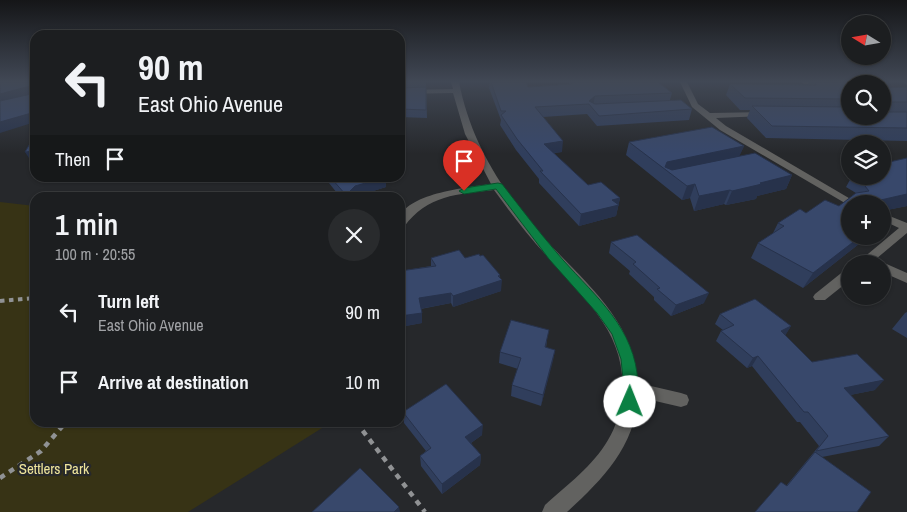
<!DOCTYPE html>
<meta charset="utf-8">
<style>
:root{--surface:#1c1e20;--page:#292b2d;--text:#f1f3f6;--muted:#a0a2a5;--line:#3a3c3e}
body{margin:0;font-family:"Archivo Narrow",sans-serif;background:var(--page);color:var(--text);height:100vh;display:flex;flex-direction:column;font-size:19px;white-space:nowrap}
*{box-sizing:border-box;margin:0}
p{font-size:16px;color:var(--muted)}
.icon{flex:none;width:28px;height:28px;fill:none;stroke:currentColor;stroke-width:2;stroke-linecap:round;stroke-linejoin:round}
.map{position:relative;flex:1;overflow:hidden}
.panel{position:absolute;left:30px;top:192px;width:375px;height:235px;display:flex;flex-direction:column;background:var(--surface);border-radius:15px;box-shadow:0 1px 4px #0004,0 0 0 1px var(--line)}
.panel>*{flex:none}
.hud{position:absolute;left:30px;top:30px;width:375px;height:152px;border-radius:15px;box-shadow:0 1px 4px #0004,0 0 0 1px var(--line);background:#1c1e20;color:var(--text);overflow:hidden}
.needle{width:32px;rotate:281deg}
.buttons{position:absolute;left:841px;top:15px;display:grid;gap:10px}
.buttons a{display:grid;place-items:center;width:50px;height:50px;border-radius:50%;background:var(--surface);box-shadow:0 1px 4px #0004,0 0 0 1px var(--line);font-size:25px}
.pin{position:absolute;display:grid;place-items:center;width:42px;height:42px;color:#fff;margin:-51px -21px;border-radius:50% 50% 50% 0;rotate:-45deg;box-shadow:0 0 5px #0007}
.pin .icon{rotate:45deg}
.me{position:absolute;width:55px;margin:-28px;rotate:1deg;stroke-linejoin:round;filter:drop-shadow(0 0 4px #0008)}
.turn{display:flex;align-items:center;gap:18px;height:105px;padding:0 25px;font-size:22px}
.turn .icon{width:65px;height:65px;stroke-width:2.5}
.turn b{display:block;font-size:35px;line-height:42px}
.then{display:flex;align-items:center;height:48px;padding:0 25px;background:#0003;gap:10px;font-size:19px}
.round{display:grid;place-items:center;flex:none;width:52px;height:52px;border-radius:26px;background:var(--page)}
.headline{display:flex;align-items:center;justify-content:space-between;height:85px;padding:0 25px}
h1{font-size:30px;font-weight:600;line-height:38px}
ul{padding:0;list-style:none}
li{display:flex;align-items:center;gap:15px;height:70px;padding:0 25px}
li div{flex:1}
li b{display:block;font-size:19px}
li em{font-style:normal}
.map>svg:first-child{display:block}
.green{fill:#373315}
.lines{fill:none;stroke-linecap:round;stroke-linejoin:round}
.path-far1{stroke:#909294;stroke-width:4;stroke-dasharray:4.5 4.5;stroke-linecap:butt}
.path{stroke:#909294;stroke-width:4.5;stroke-dasharray:5.5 5.5;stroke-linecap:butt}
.minor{fill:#626260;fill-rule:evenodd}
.wall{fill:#303e5c}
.shaded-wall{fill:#27324b}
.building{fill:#38486b;stroke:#27324b}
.route{fill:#0b8043;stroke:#07532c}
.labels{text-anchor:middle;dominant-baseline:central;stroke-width:4.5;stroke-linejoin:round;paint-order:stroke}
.near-park-label{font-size:15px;fill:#eee49b;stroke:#26282b}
</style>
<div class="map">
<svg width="907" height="512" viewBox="0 0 907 512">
<rect width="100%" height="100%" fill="#26282b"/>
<polygon class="green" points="0,202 35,206 35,422 330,423 188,512 0,512"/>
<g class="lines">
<polyline class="path-far1" points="0,301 35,298"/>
<g class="path">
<polyline points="356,422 425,512"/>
<polyline points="0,478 41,451 66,422"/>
</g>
<g class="minor">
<path d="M451,82H459C470,138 497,183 533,226C574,274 634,315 638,383L681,393L687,395L689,400L687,405L681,407L638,397C635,447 601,481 567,512H542L545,505C567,485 593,466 608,440C616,427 620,412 622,397C628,333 584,299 546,255C527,235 510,212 494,190C458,194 427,195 404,227L400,228C400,225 399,220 400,217C409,193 469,187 491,184L465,134L453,93L400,94V90L453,89Z"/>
<polygon points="680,82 687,82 698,104 710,113 767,112 767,116 764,116 716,118 726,126 859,204 850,204 850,206 720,130 692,107"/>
<polygon points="801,82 853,82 854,84 850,84 850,86 804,84"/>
<polygon points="864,82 886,82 882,84 863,84"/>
<polygon points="903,82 907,82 907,85"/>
<polygon points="882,213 907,223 907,233 870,264 856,264 899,228 882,220"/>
<polygon points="882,262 907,273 907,283 882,272 882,264 877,264"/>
<polygon points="850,269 850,280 825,300 815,300 813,297 815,294 845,270"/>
</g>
</g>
<g class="wall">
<polygon points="400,82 426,82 427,118 400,117"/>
<polygon points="490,82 526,82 528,87 569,84 569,82 658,82 672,93 670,100 692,109 689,120 597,126 587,114 543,117 562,152 554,153 588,185 620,198 616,216 579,226 539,183 539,179 516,150 500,125 501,120 489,88"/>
<polygon points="809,82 854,82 850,84 850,116 882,116 882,88 907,87 907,141 766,138 747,118 750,110 740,110 726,95 730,84 808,85"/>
<polygon points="629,142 744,146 739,156 792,175 786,189 757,196 756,199 726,205 724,204 694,211 690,198 682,200 626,155"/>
<polygon points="907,158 907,206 882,211 882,204 850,204 850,236 869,236 803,288 751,258 758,243 773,233 778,223 806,213 839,206 856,193 846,187 852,176 882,176 882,167 885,163"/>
<polygon points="325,178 385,178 386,187 357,196 356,198 341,198"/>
<polygon points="611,242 704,303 671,316 654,300 654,297 629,274 630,271 609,253"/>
<polygon points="480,256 500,275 501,291 453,307 451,303 421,309 422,323 400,327 400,271 431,266 431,258 465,258"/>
<polygon points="907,312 907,338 892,329 905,313"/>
<polygon points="720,314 791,326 785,335 812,362 875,390 850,395 889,436 879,446 822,457 871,492 786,486 819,446 800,422 797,422 752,366 747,368 716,341 721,331 723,330 715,324"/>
<polygon points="547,341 546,348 555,350 541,406 511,396 512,385 518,369 499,363 500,352"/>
<polygon points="403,412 482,435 471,443 481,455 480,465 442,494 421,466 420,456 426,451 404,423"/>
</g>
<g class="shaded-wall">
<polygon points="30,86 35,94 0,103 0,94"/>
<polygon points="595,96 593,106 589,101"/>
<polygon points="35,112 35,122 0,133 0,122"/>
<polygon points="563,141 562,152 543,154 544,144"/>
<polygon points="744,146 738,159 671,174 665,169 667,162"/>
<polygon points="35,151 35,161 31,161 25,152"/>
<polygon points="792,175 786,189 757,196 756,199 726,205 732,191 760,183"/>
<polygon points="383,178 385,178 386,187 357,196 356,198 346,198 346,195 355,186"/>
<polygon points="695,184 690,198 682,200 687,186"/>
<polygon points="730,190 724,204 694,211 699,196"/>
<polygon points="907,194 907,206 882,211 882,204 863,204"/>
<polygon points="620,198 616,216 579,226 581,214 612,200"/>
<polygon points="850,207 850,219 844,208"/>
<polygon points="861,236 869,236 803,288 813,273"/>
<polygon points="500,275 499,281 502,280 501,291 453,307 453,296"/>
<polygon points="451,293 451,303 419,309 419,298"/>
<polygon points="709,293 704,303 671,316 676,305"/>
<polygon points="422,313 422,323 400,327 400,316"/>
<polygon points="791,326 785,336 781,331"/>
<polygon points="555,350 553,361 541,406 543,395"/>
<polygon points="758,356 752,366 747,368 753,358"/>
<polygon points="884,380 875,390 835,398 844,388"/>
<polygon points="483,425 482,435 465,447 465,437"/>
<polygon points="481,455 480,465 442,494 442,484"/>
<polygon points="399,507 400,512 394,512"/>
</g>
<g class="building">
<polygon points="0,82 35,82 35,112 0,122 0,101 31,94 32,88 30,86 0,94"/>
<polygon points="491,82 526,82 528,87 572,84 572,82 658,82 672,93 595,96 589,101 595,104 681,100 692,109 599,116 589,104 535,107 563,141 544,144 588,185 601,182 620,198 612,200 619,205 581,214 540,171 543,171 517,139 501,115 506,111 501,111"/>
<polygon points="815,82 854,82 855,84 850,84 850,99 745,98 730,84 816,85"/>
<polygon points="426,87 426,110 400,109 400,88"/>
<polygon points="907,87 907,102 882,102 882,88"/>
<polygon points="752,106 850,107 850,116 882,116 882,112 907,112 907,128 772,126"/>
<polygon points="712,127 744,146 667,162 665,167 672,170 755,153 792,175 760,183 762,184 732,191 730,190 699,196 695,184 687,186 629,142"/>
<polygon points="35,135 35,151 25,152"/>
<polygon points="907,158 907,194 863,204 850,204 850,207 844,208 850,211 850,236 861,236 813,273 758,243 784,226 778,223 800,209 806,213 825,200 839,206 856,193 869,191 865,186 870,182 860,176 882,176 882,167 890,166 885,163"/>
<polygon points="331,178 383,178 355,186 346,195"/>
<polygon points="637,235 709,293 676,305 657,289 660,288 633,264 636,262 611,242"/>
<polygon points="459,250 465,258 479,254 480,256 483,255 500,275 498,276 502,280 453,296 451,293 419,298 422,313 400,316 400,271 436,266 431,258"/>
<polygon points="755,299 791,326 781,331 812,362 857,354 884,380 844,388 889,436 816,451 828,436 808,412 804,412 758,356 753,358 721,331 734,325 720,314"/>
<polygon points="511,320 549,330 545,347 555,350 543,395 512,385 521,358 500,352"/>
<polygon points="446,384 483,425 465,437 481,455 442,484 420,456 431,448 403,412"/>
<polygon points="815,452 871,492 857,512 755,512 781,482 787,486"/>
<polygon points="360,468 399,507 394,512 312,512"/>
</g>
<linearGradient id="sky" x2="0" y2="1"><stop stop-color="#151618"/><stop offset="0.53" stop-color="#414855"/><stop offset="1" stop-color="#414855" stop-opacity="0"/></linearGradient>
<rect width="907" height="154" fill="url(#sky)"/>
<path class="route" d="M498,183L502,184C520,207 538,231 557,253C589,291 630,321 637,373C638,384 640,396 635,407L630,409L624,407L622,402L624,389L621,359L612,334L597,313L549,259L496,189L464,194L459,191L464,188Z"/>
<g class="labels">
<g class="near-park-label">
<text x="54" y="468">Settlers Park</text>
</g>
</g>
</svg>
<div class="buttons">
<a><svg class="needle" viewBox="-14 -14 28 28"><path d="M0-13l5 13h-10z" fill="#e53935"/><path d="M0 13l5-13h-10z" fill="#a0a2a5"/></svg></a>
<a><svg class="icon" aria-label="search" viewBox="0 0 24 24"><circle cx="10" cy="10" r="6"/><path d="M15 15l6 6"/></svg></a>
<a><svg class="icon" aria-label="layers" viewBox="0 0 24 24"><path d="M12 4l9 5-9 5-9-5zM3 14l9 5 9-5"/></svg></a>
<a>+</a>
<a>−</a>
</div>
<div class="pin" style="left:464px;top:191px;background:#d93025"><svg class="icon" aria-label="arrive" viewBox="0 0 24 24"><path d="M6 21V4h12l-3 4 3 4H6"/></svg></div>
<svg class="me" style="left:630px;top:402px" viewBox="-20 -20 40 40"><circle r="19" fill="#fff"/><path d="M0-13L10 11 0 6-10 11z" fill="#0b8043"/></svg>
<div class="hud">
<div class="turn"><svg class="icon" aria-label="left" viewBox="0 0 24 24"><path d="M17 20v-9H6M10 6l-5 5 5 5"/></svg><div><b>90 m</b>East Ohio Avenue</div></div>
<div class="then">Then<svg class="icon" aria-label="arrive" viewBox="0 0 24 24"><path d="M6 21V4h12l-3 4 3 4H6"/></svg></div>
</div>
<section class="panel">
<div class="headline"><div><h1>1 min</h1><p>100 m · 20:55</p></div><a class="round"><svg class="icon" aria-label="close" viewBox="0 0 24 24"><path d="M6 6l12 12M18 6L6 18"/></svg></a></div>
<ul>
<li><svg class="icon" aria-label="left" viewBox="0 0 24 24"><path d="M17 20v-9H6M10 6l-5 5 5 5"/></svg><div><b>Turn left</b><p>East Ohio Avenue</p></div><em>90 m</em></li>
<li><svg class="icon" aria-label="arrive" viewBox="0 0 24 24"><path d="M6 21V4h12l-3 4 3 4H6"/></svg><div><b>Arrive at destination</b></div><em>10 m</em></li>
</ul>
</section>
</div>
